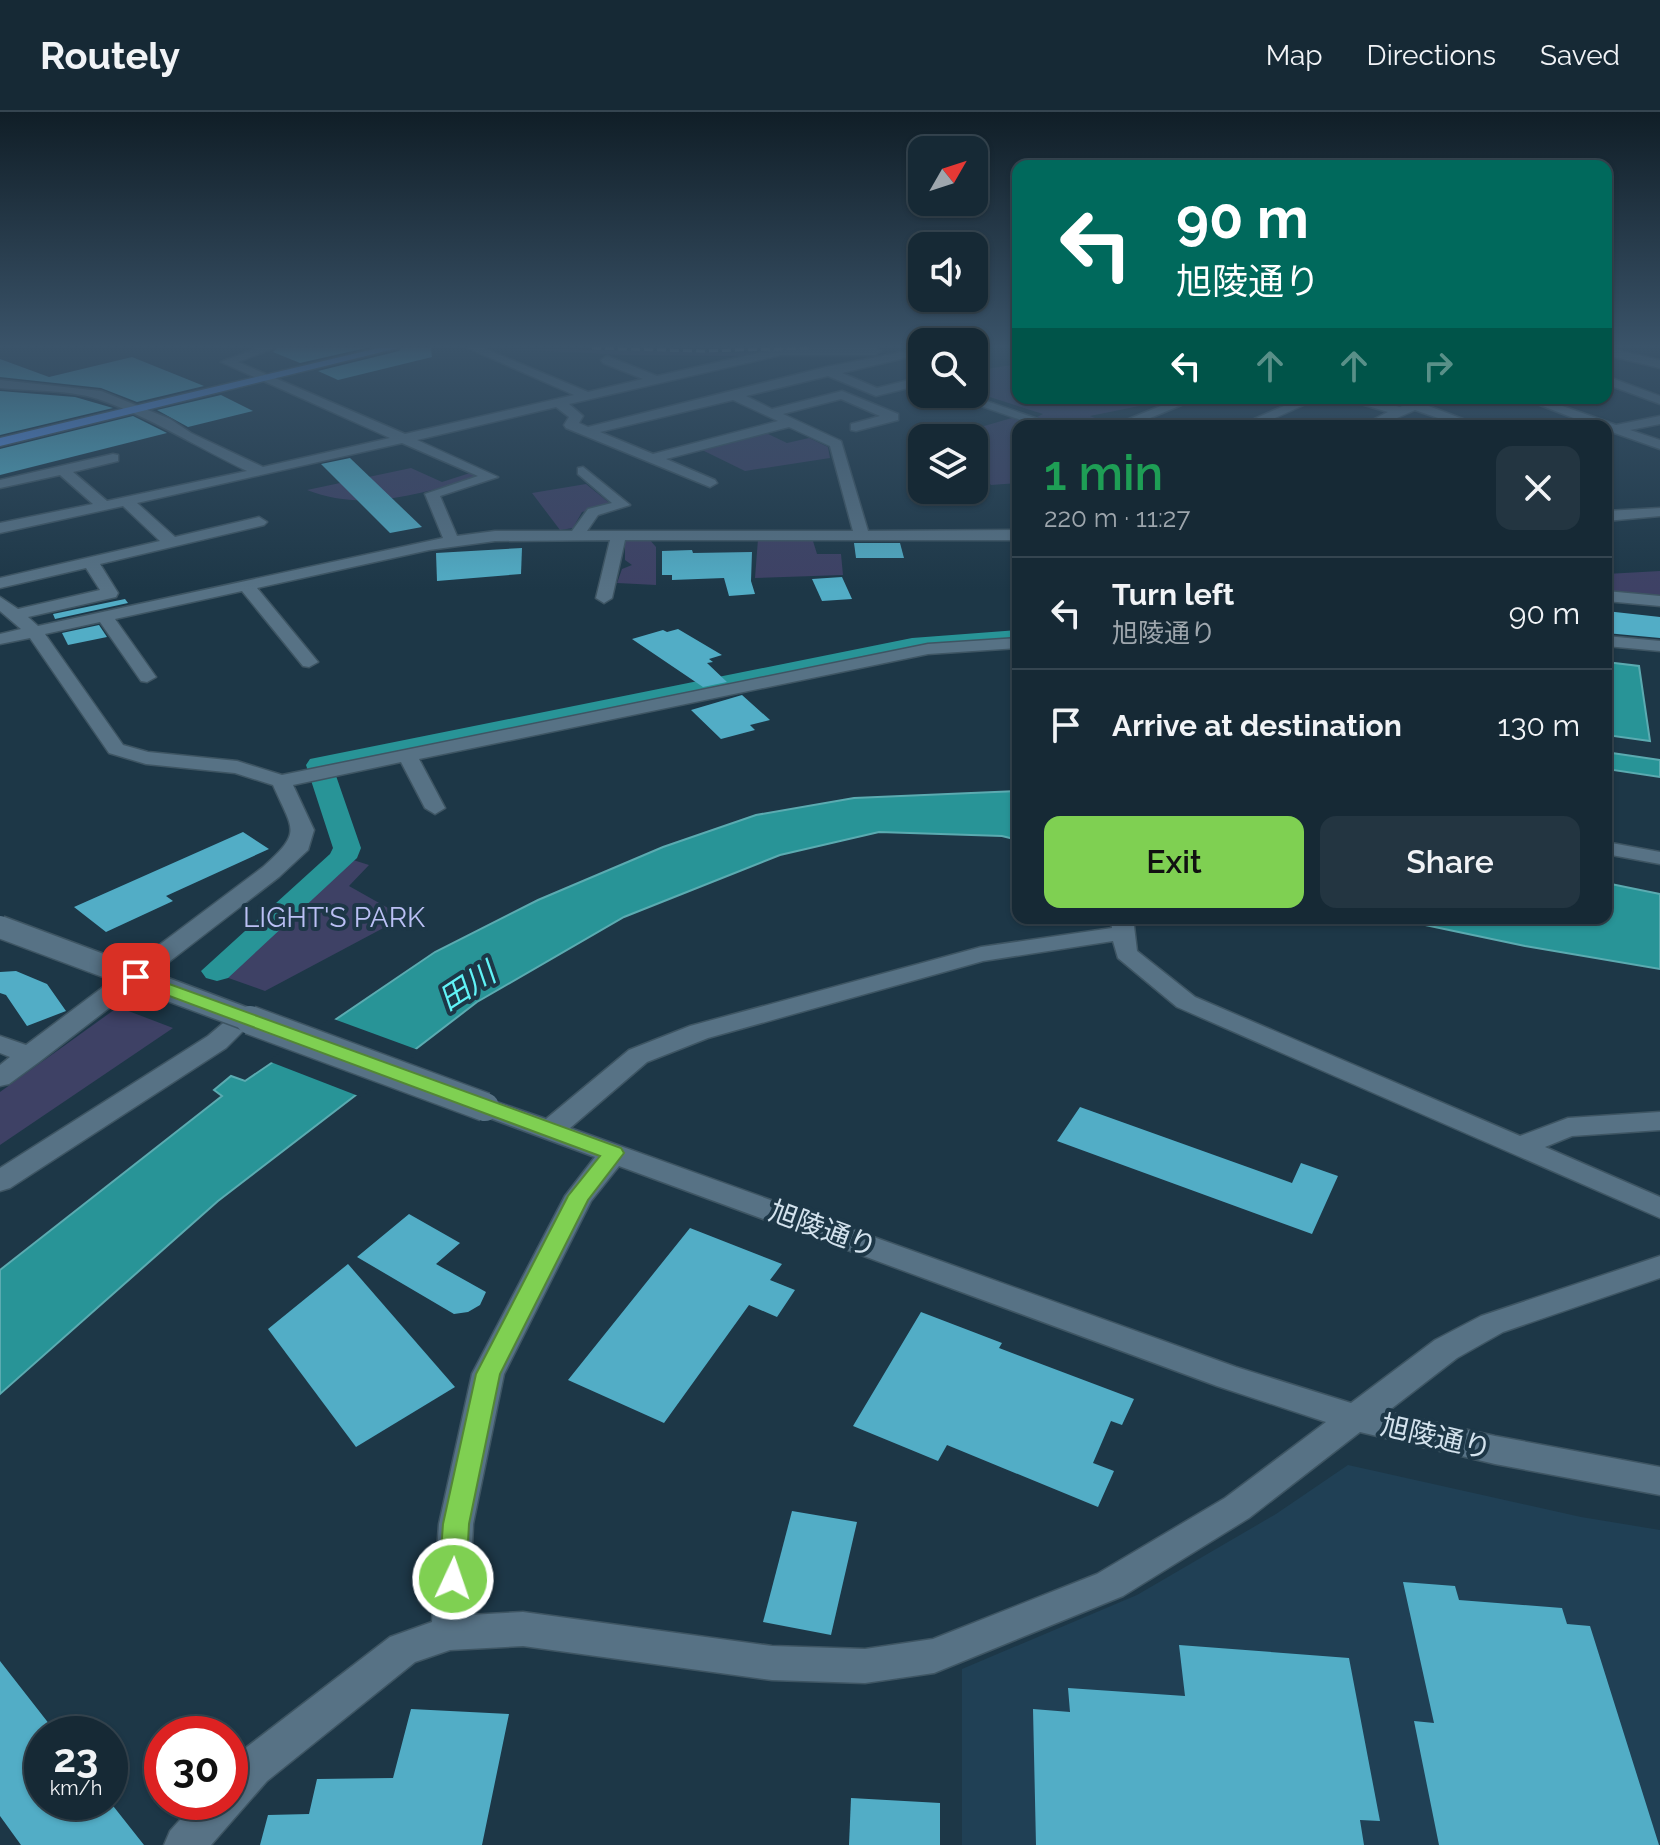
<!DOCTYPE html>
<meta charset="utf-8">
<style>
:root{--surface:#162935;--page:#233541;--text:#f1f3f6;--muted:#9ea6ad;--line:#354550;--accent:#7fd052}
body{margin:0;font-family:Raleway,"Noto Sans JP",sans-serif;background:var(--page);color:var(--text);height:100vh;display:flex;flex-direction:column;font-size:30px;white-space:nowrap}
*{box-sizing:border-box;margin:0}
p{font-size:26px;color:var(--muted)}
.icon{flex:none;width:44px;height:44px;fill:none;stroke:currentColor;stroke-width:2;stroke-linecap:round;stroke-linejoin:round}
.map{position:relative;flex:1;overflow:hidden}
.drawer{position:absolute;left:1012px;top:308px;width:600px;height:504px;display:flex;flex-direction:column;background:var(--surface);border-radius:16px;box-shadow:0 2px 6px #0004,0 0 0 2px var(--line)}
.drawer>*{flex:none}
.guide{position:absolute;left:1012px;top:48px;width:600px;height:244px;border-radius:16px;box-shadow:0 2px 6px #0004,0 0 0 2px var(--line);background:#00695c;color:#fff;overflow:hidden}
.needle{width:52px;rotate:51deg}
.buttons{position:absolute;left:908px;top:24px;display:grid;gap:16px}
.buttons a{display:grid;place-items:center;width:80px;height:80px;border-radius:16px;background:var(--surface);box-shadow:0 2px 6px #0004,0 0 0 2px var(--line);font-size:40px}
.speed{position:absolute;left:24px;top:1604px;display:flex;gap:16px;font-size:40px;font-weight:700;text-align:center}
.speed>*{display:grid;place-content:center;width:104px;height:104px;border-radius:50%;background:var(--surface);box-shadow:0 2px 6px #0004,0 0 0 2px var(--line);line-height:1}
.speed small{font-size:20px;font-weight:400}
.speed .limit{border:12px solid #d22;background:#fff;color:#111}
.pin{position:absolute;display:grid;place-items:center;width:68px;height:68px;color:#fff;margin:-34px;border-radius:16px;box-shadow:0 4px 12px #0006}
.me{position:absolute;width:88px;margin:-44px;rotate:3deg;stroke-linejoin:round;filter:drop-shadow(0 0 6px #0008)}
.turn{display:flex;align-items:center;gap:28px;height:168px;padding:0 32px;font-size:36px}
.turn .icon{width:104px;height:104px;stroke-width:2.5}
.turn b{display:block;font-size:56px;line-height:68px}
.lanes{display:flex;align-items:center;height:76px;padding:0 32px;background:#0003;justify-content:center;gap:40px;direction:ltr}
.lanes .off{opacity:.35}
.round{display:grid;place-items:center;flex:none;width:84px;height:84px;border-radius:16px;background:var(--page)}
.head{display:flex;align-items:center;justify-content:space-between;height:136px;padding:0 32px}
h1{font-size:48px;font-weight:600;line-height:60px;color:#1e9e55}
.action{display:flex;gap:16px;margin-top:auto;padding:16px 32px}
.action a{flex:1;height:92px;border-radius:16px;background:var(--accent);color:#111;font-size:32px;font-weight:600;line-height:92px;text-align:center}
.action a+a{background:var(--page);color:var(--text)}
ul{padding:0;list-style:none}
li{display:flex;align-items:center;gap:24px;height:112px;padding:0 32px;border-top:2px solid var(--line)}
li div{flex:1}
li b{display:block;font-size:30px}
li em{font-style:normal}
header{display:flex;align-items:center;gap:48px;box-sizing:border-box;height:112px;padding:0 40px;background:var(--surface);border-bottom:2px solid var(--line)}
header strong{font-size:38px}
nav{display:flex;gap:44px;margin-inline-start:auto;font-size:28px}
.map>svg:first-child{display:block}
.built{fill:#204055}
.green{fill:#3e4165}
.water{fill:#289497;stroke:#5babb1;stroke-width:2}
.pier{fill:#1d3747}
.lines{fill:none;stroke-linecap:round;stroke-linejoin:round}
.canal{fill:#289497;fill-rule:evenodd}
.building{fill:#52adc6}
.minor-casing{stroke:#3e5563;stroke-width:3}
.highway-casing{stroke:#3e5563;stroke-width:3}
.minor{fill:#577285;fill-rule:evenodd}
.highway{fill:#568ee7;fill-rule:evenodd}
.rail{stroke:#a3b5c1;stroke-width:3;stroke-dasharray:9 4;stroke-linecap:butt}
.minor-bridge-far1-casing{stroke:#3e5563;stroke-width:25;stroke-linecap:butt}
.minor-bridge-casing{stroke:#3e5563;stroke-width:31;stroke-linecap:butt}
.minor-bridge-far1{stroke:#577285;stroke-width:22}
.minor-bridge{stroke:#577285;stroke-width:28}
.route{fill:#7fd052;stroke:#538735;stroke-width:2}
.labels{text-anchor:middle;dominant-baseline:central;stroke-width:8;stroke-linejoin:round;paint-order:stroke}
.park-label{font-size:28px;fill:#bbc0f5;stroke:#1d3747}
.street-label{font-size:28px;fill:#d3e2ed;stroke:#1d3747}
.water-label{font-size:30px;font-style:italic;fill:#61f3f7;stroke:#1d3747}
</style>
<header>
<strong>Routely</strong>
<nav><a>Map</a><a>Directions</a><a>Saved</a></nav>
</header>
<div class="map">
<svg width="1660" height="1733" viewBox="0 0 1660 1733">
<rect width="100%" height="100%" fill="#1d3747"/>
<polygon class="built" points="1348,1353 1581,1405 1660,1418 1660,1733 962,1733 962,1557 1137,1483 1276,1402"/>
<g class="green">
<polygon points="487,236 763,241 748,244 625,243"/>
<polygon points="1018,252 1018,286 1161,286 1139,294 1090,304 1110,312 1067,314 1072,311 1066,309 1057,312 1037,305 1043,302 974,280 974,259"/>
<polygon points="1015,305 1041,314 1018,314 1018,371 991,373 974,354 974,326 962,326 957,322"/>
<polygon points="766,321 787,331 809,326 828,335 830,346 745,359 700,337"/>
<path d="M411,356L442,370L470,361L478,365C422,381 365,401 307,378Z"/>
<polygon points="586,372 612,393 582,400 573,416 560,418 532,381"/>
<polygon points="649,427 656,435 656,473 617,471 622,457 632,453 625,448 625,428"/>
<polygon points="758,427 813,429 817,442 841,442 843,463 755,466"/>
<polygon points="1660,459 1660,486 1606,481 1606,462"/>
<polygon points="350,747 369,753 349,774 404,805 265,879 220,863"/>
<polygon points="118,895 173,916 0,1033 0,980"/>
</g>
<g class="water">
<polygon points="1606,550 1639,554 1650,629 1606,623"/>
<polygon points="1612,641 1660,648 1660,665 1613,658"/>
<polygon points="1018,679 1018,728 1002,724 879,720 780,743 624,805 477,890 218,1089 0,1282 0,1158 222,984 214,978 231,964 245,969 435,840 538,788 663,735 756,703 854,686"/>
<polygon points="1606,771 1660,782 1660,857 1525,834 1392,806 1606,806"/>
</g>
<polygon class="pier" points="331,906 421,939 361,985 268,949"/>
<g class="lines">
<polygon class="canal" points="1018,518 1018,532 912,540 334,658 361,736 357,746 228,866 217,869 206,866 201,859 330,742 333,736 306,653 310,647 912,526"/>
</g>
<g class="building">
<polygon points="277,236 366,236 300,251 273,240"/>
<polygon points="401,236 431,236 432,245 338,268 318,259 399,239"/>
<polygon points="132,245 204,274 137,290 101,276 0,265 0,247 49,265"/>
<polygon points="0,279 75,285 113,296 0,323"/>
<polygon points="221,283 253,299 188,315 157,298"/>
<polygon points="133,304 167,321 0,363 0,337"/>
<polygon points="350,346 422,415 390,421 321,352"/>
<polygon points="854,431 900,431 904,446 856,446"/>
<polygon points="522,436 521,462 437,469 436,441"/>
<polygon points="692,438 693,441 752,440 751,469 755,482 729,484 724,466 672,468 672,463 662,463 662,439"/>
<polygon points="842,465 852,487 822,489 812,467"/>
<polygon points="125,487 128,491 55,507 53,502"/>
<polygon points="1606,499 1660,505 1660,526 1606,521"/>
<polygon points="99,513 107,525 68,533 62,521"/>
<polygon points="678,517 722,543 709,547 713,550 707,551 727,570 703,575 632,527 663,518 667,520"/>
<polygon points="742,583 770,608 750,613 755,618 721,627 691,598"/>
<polygon points="243,720 269,737 166,784 173,789 106,820 74,795"/>
<polygon points="16,859 47,872 66,899 27,914 6,883 0,881 0,860"/>
<polygon points="1080,995 1292,1071 1301,1051 1338,1064 1312,1122 1057,1029"/>
<polygon points="409,1102 460,1131 436,1152 486,1180 480,1193 468,1200 454,1202 357,1145"/>
<polygon points="690,1116 782,1152 770,1168 795,1178 777,1205 749,1193 664,1311 568,1268"/>
<polygon points="348,1152 455,1275 356,1335 268,1217"/>
<polygon points="921,1200 1002,1231 999,1236 1134,1287 1122,1313 1111,1309 1093,1351 1114,1359 1098,1395 947,1333 938,1349 853,1314"/>
<polygon points="792,1399 857,1410 831,1523 763,1510"/>
<polygon points="1403,1470 1455,1474 1459,1488 1562,1496 1567,1512 1590,1514 1659,1733 1439,1733 1414,1609 1434,1611"/>
<polygon points="1179,1533 1349,1546 1380,1709 1360,1708 1364,1733 1036,1733 1033,1597 1070,1600 1068,1576 1185,1584"/>
<polygon points="0,1549 57,1622 42,1622 42,1690 110,1690 144,1733 21,1733 0,1704"/>
<polygon points="411,1597 509,1602 482,1733 260,1733 268,1703 309,1702 317,1667 393,1666"/>
<polygon points="851,1686 940,1691 940,1733 849,1733"/>
</g>
<g class="lines">
<defs>
<g id="minor">
<path d="M257,236H274L238,250L405,322L574,283L468,236H483L588,280L643,267L603,251L601,248L607,244L657,264L780,236H876L881,239L875,243H781L569,292L583,304L579,311L588,315L826,255L913,238V244L842,261L877,276L917,266L922,268V276L916,274L876,284L828,264L746,284L772,297L842,279L898,302V308L856,319L851,318V312L880,304L841,287L783,302L841,329L868,419L1018,418V428H625L612,486L604,491L596,486L610,428L495,429L429,438L257,476L318,550L309,555L303,554L242,479L115,507L156,565L147,570L141,569L100,510L45,522L123,633L148,640L237,649L282,663L928,532L1018,526V536L928,542L419,647L445,696L435,702L425,696L401,650L293,673L314,718L308,738L279,765L39,950L9,972L0,974V953L10,945L0,941V924L26,933L263,755C303,719 293,719 273,673L235,661L146,652L109,641L30,526L0,532V522L21,517L0,499V485L18,497L100,478L86,456L0,476V466L160,429L123,394L0,421V411L93,392L60,363L0,376V368L113,342L118,343V349L73,360L107,389L247,359C197,335 150,305 98,287C71,278 29,279 0,276V268L101,279L170,307L191,321L263,355L390,326L221,250ZM733,288L778,309L653,342L600,320ZM556,295L569,305L564,313L566,316L710,375L717,371L715,368L666,347L789,315L830,334L853,419H587L598,403L630,393L583,355L578,356V362L612,391L588,397L572,419H495L457,424L440,384L498,365L417,328ZM402,331L478,364L425,382L443,426L38,514L28,505L116,485L118,481L100,452L264,413L267,410L259,405L175,425L137,391Z"/>
<polygon points="1607,236 1660,248 1660,256 1606,243"/>
<polygon points="1606,264 1660,284 1660,292 1606,272"/>
<polygon points="947,282 966,282 1058,314 1038,314"/>
<polygon points="1180,286 1198,286 1131,314 1112,314"/>
<polygon points="1302,286 1319,286 1257,314 1238,314"/>
<polygon points="1341,286 1363,286 1400,295 1420,286 1437,286 1426,293 1481,314 1461,314 1415,298 1379,314 1361,314 1388,300"/>
<polygon points="1522,286 1540,286 1616,313 1660,304 1660,312 1630,318 1660,328 1660,337 1606,318 1606,314 1594,314"/>
<polygon points="1660,396 1660,404 1606,409 1606,399"/>
<polygon points="1606,479 1660,484 1660,494 1606,489"/>
<polygon points="1606,524 1660,529 1660,539 1606,534"/>
<polygon points="1606,730 1660,740 1660,752 1606,742"/>
<path d="M1111,806H1133L1137,839L1195,885L1520,1024L1568,1006L1660,1000V1018L1572,1024L1545,1035L1660,1085V1106L1177,895L1118,846L1113,829L983,849L708,926L647,950L570,1016L1236,1255L1351,1291L1435,1228L1481,1204L1660,1144V1166L1503,1220L1457,1246L1387,1300L1495,1324L1660,1355V1383L1495,1352L1360,1320L1249,1406L1123,1484L934,1561L865,1571L772,1568L523,1534L450,1538L415,1550L267,1669L211,1733H164L170,1719L196,1690H230V1652L239,1641L390,1525L432,1510L439,1412L472,1262L565,1084L595,1045L476,1001L472,995L476,989L485,986L546,1007L629,938L690,914L981,835L1112,816ZM619,1054L1217,1274L1326,1310L1225,1386L1097,1462L933,1527L865,1537L772,1534L523,1500L469,1503L473,1412L504,1262L591,1089Z"/>
<polygon points="244,898 253,901 256,906 226,936 10,1076 0,1079 0,1056 208,924 235,901"/>
</g>
<polygon id="highway" points="378,236 398,236 0,334 0,326"/>
</defs>
<use href="#minor" class="minor-casing"/>
<use href="#highway" class="highway-casing"/>
<use href="#minor" class="minor"/>
<use href="#highway" class="highway"/>
<polyline class="rail" points="592,236 701,239 811,236"/>
<defs>
<polyline id="minor-bridge-far1" points="0,815 255,910"/>
<polyline id="minor-bridge" points="250,908 485,995"/>
</defs>
<use href="#minor-bridge-far1" class="minor-bridge-far1-casing"/>
<use href="#minor-bridge" class="minor-bridge-casing"/>
<use href="#minor-bridge-far1" class="minor-bridge-far1"/>
<use href="#minor-bridge" class="minor-bridge"/>
</g>
<linearGradient id="sky" x2="0" y2="1"><stop stop-color="#101e27"/><stop offset="0.49" stop-color="#3a5369"/><stop offset="1" stop-color="#3a5369" stop-opacity="0"/></linearGradient>
<rect width="1660" height="478" fill="url(#sky)"/>
<polygon class="route" points="136,860 621,1036 624,1041 588,1088 500,1262 469,1412 466,1467 462,1475 453,1479 443,1475 439,1467 443,1412 476,1262 568,1084 600,1044 129,869 127,865"/>
<g class="labels">
<g class="park-label">
<text x="334" y="805">LIGHT'S PARK</text>
</g>
<g class="street-label">
<text transform="translate(823 1117) rotate(20)">旭陵通り</text>
<text transform="translate(1436 1325) rotate(13)">旭陵通り</text>
</g>
<g class="water-label">
<text transform="translate(467 874) rotate(-33)">田川</text>
</g>
</g>
</svg>
<div class="buttons">
<a><svg class="needle" viewBox="-14 -14 28 28"><path d="M0-13l5 13h-10z" fill="#e53935"/><path d="M0 13l5-13h-10z" fill="#9ea6ad"/></svg></a>
<a><svg class="icon" aria-label="sound" viewBox="0 0 24 24"><path d="M4 9h4l5-4v14l-5-4H4zM17 9q2 3 0 6"/></svg></a>
<a><svg class="icon" aria-label="search" viewBox="0 0 24 24"><circle cx="10" cy="10" r="6"/><path d="M15 15l6 6"/></svg></a>
<a><svg class="icon" aria-label="layers" viewBox="0 0 24 24"><path d="M12 4l9 5-9 5-9-5zM3 14l9 5 9-5"/></svg></a>
</div>
<div class="speed"><div>23<small>km/h</small></div><div class="limit">30</div></div>
<div class="pin" style="left:136px;top:865px;background:#d93025"><svg class="icon" aria-label="arrive" viewBox="0 0 24 24"><path d="M6 21V4h12l-3 4 3 4H6"/></svg></div>
<svg class="me" style="left:453px;top:1467px" viewBox="-20 -20 40 40"><circle r="17" fill="#7fd052" stroke="#fff" stroke-width="3"/><path d="M0-11L8 9 0 5-8 9z" fill="#fff"/></svg>
<div class="guide">
<div class="turn"><svg class="icon" aria-label="left" viewBox="0 0 24 24"><path d="M17 20v-9H6M10 6l-5 5 5 5"/></svg><div><b>90 m</b>旭陵通り</div></div>
<div class="lanes"><svg class="icon" aria-label="left" viewBox="0 0 24 24"><path d="M17 20v-9H6M10 6l-5 5 5 5"/></svg><svg class="icon off" aria-label="ahead" viewBox="0 0 24 24"><path d="M12 20V5M6 11l6-6 6 6"/></svg><svg class="icon off" aria-label="ahead" viewBox="0 0 24 24"><path d="M12 20V5M6 11l6-6 6 6"/></svg><svg class="icon off" aria-label="right" viewBox="0 0 24 24"><path d="M7 20v-9h11M14 6l5 5-5 5"/></svg></div>
</div>
<section class="drawer">
<div class="head"><div><h1>1 min</h1><p>220 m · 11:27</p></div><a class="round"><svg class="icon" aria-label="close" viewBox="0 0 24 24"><path d="M6 6l12 12M18 6L6 18"/></svg></a></div>
<ul>
<li><svg class="icon" aria-label="left" viewBox="0 0 24 24"><path d="M17 20v-9H6M10 6l-5 5 5 5"/></svg><div><b>Turn left</b><p>旭陵通り</p></div><em>90 m</em></li>
<li><svg class="icon" aria-label="arrive" viewBox="0 0 24 24"><path d="M6 21V4h12l-3 4 3 4H6"/></svg><div><b>Arrive at destination</b></div><em>130 m</em></li>
</ul>
<div class="action"><a>Exit</a><a>Share</a></div>
</section>
</div>
